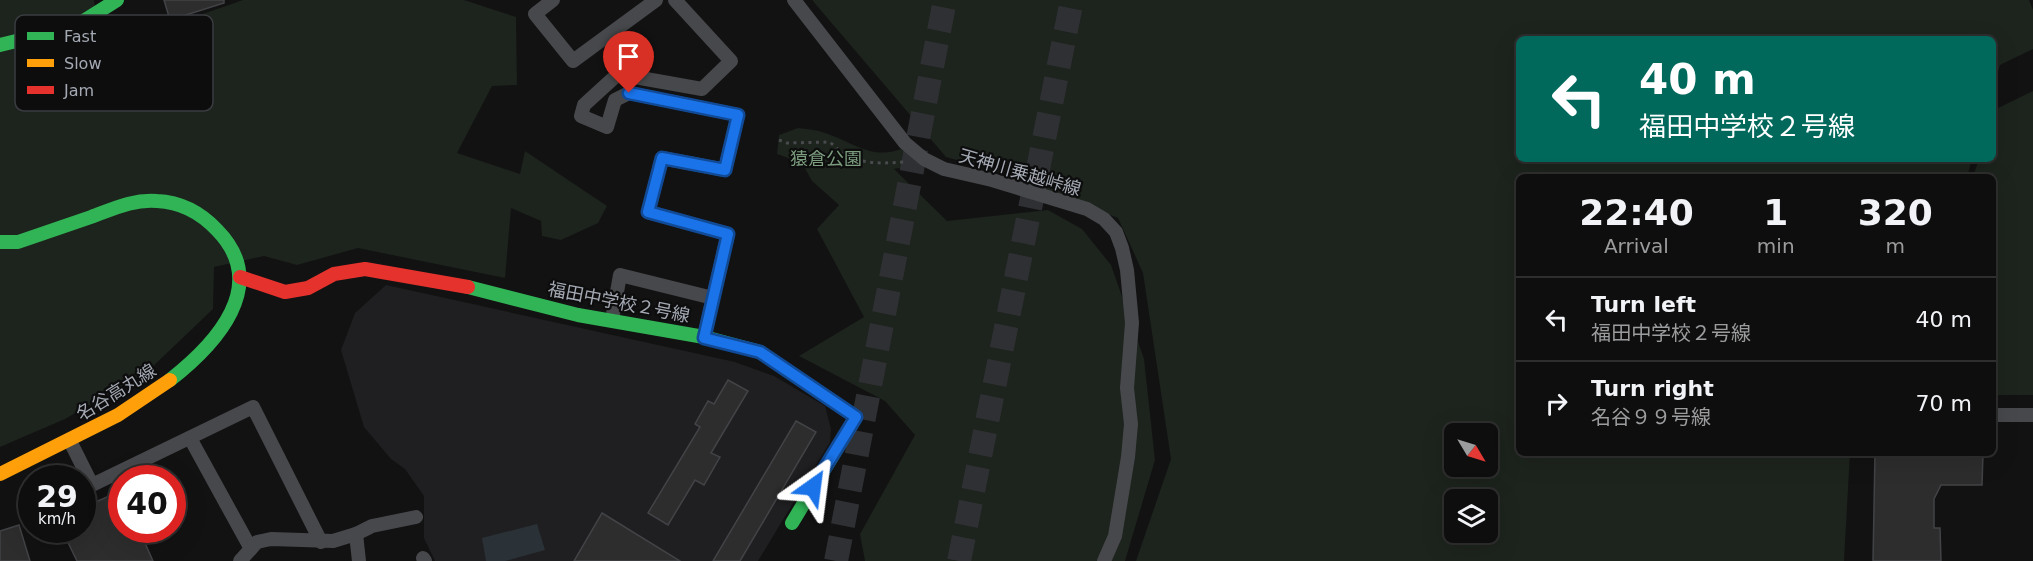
<!DOCTYPE html>
<meta charset="utf-8">
<style>
:root{--surface:#0e0e0e;--page:#171717;--text:#f1f3f6;--muted:#9b9c9e;--line:#2e2e2e}
body{margin:0;font-family:"DejaVu Sans","Noto Sans JP",sans-serif;background:var(--page);color:var(--text);height:100vh;display:flex;flex-direction:column;font-size:22px;white-space:nowrap}
*{box-sizing:border-box;margin:0}
p{font-size:20px;color:var(--muted)}
.icon{flex:none;width:33px;height:33px;fill:none;stroke:currentColor;stroke-width:2;stroke-linecap:round;stroke-linejoin:round}
.map{position:relative;flex:1;overflow:hidden}
.sheet{position:absolute;left:1516px;top:174px;width:480px;height:282px;display:flex;flex-direction:column;background:var(--surface);border-radius:9px;box-shadow:0 6px 24px #0002,0 0 0 2px var(--line)}
.sheet>*{flex:none}
.guide{position:absolute;left:1516px;top:36px;width:480px;height:126px;border-radius:9px;box-shadow:0 6px 24px #0002,0 0 0 2px var(--line);background:#00695c;color:#fff;overflow:hidden}
.needle{width:39px;rotate:128deg}
.fabs{position:absolute;left:1444px;top:423px;display:grid;gap:12px}
.fabs a{display:grid;place-items:center;width:54px;height:54px;border-radius:9px;background:var(--surface);box-shadow:0 6px 24px #0002,0 0 0 2px var(--line);font-size:30px}
.speed{position:absolute;left:18px;top:465px;display:flex;gap:12px;font-size:30px;font-weight:700;text-align:center}
.speed>*{display:grid;place-content:center;width:78px;height:78px;border-radius:50%;background:var(--surface);box-shadow:0 6px 24px #0002,0 0 0 2px var(--line);line-height:1}
.speed small{font-size:15px;font-weight:400}
.speed .limit{border:9px solid #d22;background:#fff;color:#111}
.pin{position:absolute;display:grid;place-items:center;width:51px;height:51px;color:#fff;margin:-62px -26px;border-radius:50% 50% 50% 0;rotate:-45deg;box-shadow:0 0 6px #0007}
.pin .icon{rotate:45deg}
.me{position:absolute;width:66px;margin:-33px;rotate:31deg;stroke-linejoin:round;filter:drop-shadow(0 0 4px #0008)}
.turn{display:flex;align-items:center;gap:21px;height:126px;padding:0 24px;font-size:27px}
.turn .icon{width:78px;height:78px;stroke-width:2.5}
.turn b{display:block;font-size:42px;line-height:51px}
.eta{display:flex;justify-content:space-evenly;align-items:center;height:102px;text-align:center}
.eta b{font-size:36px;font-weight:700;line-height:42px}
ul{padding:0;list-style:none}
li{display:flex;align-items:center;gap:18px;height:84px;padding:0 24px;border-top:2px solid var(--line)}
li div{flex:1}
li b{display:block;font-size:22px}
li em{font-style:normal}
.map>svg:first-child{display:block}
.built{fill:#1f1f21}
.green{fill:#1d231d;fill-rule:evenodd}
.water{fill:#2a3237}
.building{fill:#2d2d2e;stroke:#424346;stroke-width:1.5}
.lines{fill:none;stroke-linecap:round;stroke-linejoin:round}
.highway-tunnel{stroke:#2f3033;stroke-width:24;stroke-dasharray:24 12;stroke-linecap:butt}
.path{stroke:#484a4d;stroke-width:3;stroke-dasharray:3 4.5;stroke-linecap:butt}
.street{stroke:#47484b;stroke-width:14}
.fast{stroke:#30b455;stroke-width:14}
.slow{stroke:#ff9f0a;stroke-width:14}
.jam{stroke:#e5322d;stroke-width:14}
.route-casing{stroke:#114b97;stroke-width:15}
.route{stroke:#1a73e8;stroke-width:10}
.labels{text-anchor:middle;dominant-baseline:central;stroke-width:4.5;stroke-linejoin:round;paint-order:stroke}
.park-label{font-size:18px;fill:#7c9d7e;stroke:#0d0d0e}
.street-label{font-size:18px;fill:#a4a9b3;stroke:#0d0d0e}
.key{fill:#0d0d0e;stroke:#3a3c40;stroke-width:1.5}
.key-label{font-size:16px;fill:#a4a9b3}
</style>
<div class="map">
<svg width="2033" height="561" viewBox="0 0 2033 561">
<rect width="100%" height="100%" fill="#121213"/>
<polygon class="built" points="386,285 735,362 774,376 825,406 831,429 830,442 758,561 435,561 424,538 424,496 405,469 391,459 364,427 341,350 355,313"/>
<g class="green">
<polygon points="0,0 94,0 98,34 129,16 140,43 174,24 243,0 464,0 516,17 517,85 492,86 457,153 520,174 525,151 607,206 598,223 561,240 542,236 541,221 511,208 505,278 358,248 297,265 264,256 214,267 213,309 147,372 65,419 0,447"/>
<path d="M812,0H2029L2033,10V49L2000,65L1994,86V39H1520V159H1972L1967,177H1520V453H1850L1844,561H1136L1171,459L1143,273L1118,218L1013,176L946,157ZM1455,434H1488V466H1455ZM1455,500H1488V532H1455Z"/>
<polygon points="2033,91 2033,395 1994,395 1994,177 1973,177 1979,159 1994,159 1994,116 1996,109"/>
<path d="M798,128C807,129 817,130 825,133C855,143 872,161 904,148L923,164L894,169L947,221L1048,210L1082,229L1111,265L1144,359L1155,460L1125,561H865L860,534L915,435L885,401L799,356L864,317L817,229L839,205L812,181L802,163L777,154L779,135Z"/>
</g>
<polygon class="water" points="537,524 545,550 505,561 486,561 482,538"/>
<g class="building">
<polygon points="164,0 224,0 224,3 170,20"/>
<polygon points="728,380 748,391 711,453 720,457 704,485 695,480 668,525 648,513 700,427 695,424 708,401 714,404"/>
<polygon points="796,421 816,432 740,561 713,561"/>
<polygon points="1875,453 1983,453 1982,485 1941,485 1934,499 1934,528 1940,528 1941,561 1873,561"/>
<polygon points="116,493 122,507 122,530 148,530 153,539 145,543 153,561 77,561 62,530 82,530 82,508"/>
<polygon points="602,513 680,561 574,561"/>
<polygon points="19,525 30,561 0,561 0,531"/>
</g>
<g class="lines">
<g class="highway-tunnel">
<polyline points="836,561 945,0"/>
<polyline points="959,561 1072,0"/>
</g>
<path class="path" d="M779,140L787,143L830,142C853,165 874,164 904,162"/>
<g class="street">
<polyline points="553,0 535,14 573,61 656,0"/>
<polyline points="675,0 731,61 702,89 618,74 584,105 581,116 607,127 615,100 629,93 738,115 725,170 662,158 648,212 728,234 713,298"/>
<polyline points="794,0 905,143 924,159 944,169 992,180 1087,209 1104,219 1116,232 1122,248 1127,270 1132,323 1127,388 1131,424 1128,457 1115,536 1104,561"/>
<polyline points="612,320 620,275 713,298 704,337"/>
<polyline points="1994,415 2033,415"/>
<polyline points="190,438 251,549"/>
<polyline points="70,441 92,485 253,407 321,542"/>
<polyline points="356,534 359,561"/>
<polyline points="423,558 425,561"/>
<polyline points="240,561 257,542 271,539 333,541 356,534 372,526 416,517"/>
</g>
<g class="fast">
<polyline points="0,45 74,27 117,0"/>
<path d="M0,242H18C42,234 67,225 91,217C113,209 133,199 157,201C180,202 201,213 217,230C271,285 216,344 170,380"/>
<polyline points="468,287 578,315 704,337 760,352 856,417 792,523"/>
</g>
<polyline class="slow" points="0,474 118,415 170,380"/>
<polyline class="jam" points="240,277 285,292 308,288 334,274 365,269 468,287"/>
</g>
<g class="lines">
<defs>
<polyline id="route" points="629,93 738,115 725,170 662,158 648,212 728,234 704,338 760,352 856,417 813,487"/>
</defs>
<use href="#route" class="route-casing"/>
<use href="#route" class="route"/>
</g>
<g class="labels">
<g class="park-label">
<text x="826" y="158">猿倉公園</text>
</g>
<g class="street-label">
<text transform="translate(1020 172) rotate(16)">天神川乗越峠線</text>
<text transform="translate(619 302) rotate(11)">福田中学校２号線</text>
<text transform="translate(116 392) rotate(-32)">名谷高丸線</text>
</g>
</g>
<rect x="15" y="15" width="198" height="96" rx="9" class="key"/>
<rect x="27" y="32" width="27" height="8" fill="#30b455"/>
<rect x="27" y="59" width="27" height="8" fill="#ff9f0a"/>
<rect x="27" y="86" width="27" height="8" fill="#e5322d"/>
<g class="key-label">
<text x="64" y="42">Fast</text>
<text x="64" y="69">Slow</text>
<text x="64" y="96">Jam</text>
</g>
</svg>
<div class="fabs">
<a><svg class="needle" viewBox="-14 -14 28 28"><path d="M0-13l5 13h-10z" fill="#e53935"/><path d="M0 13l5-13h-10z" fill="#9b9c9e"/></svg></a>
<a><svg class="icon" aria-label="layers" viewBox="0 0 24 24"><path d="M12 4l9 5-9 5-9-5zM3 14l9 5 9-5"/></svg></a>
</div>
<div class="speed"><div>29<small>km/h</small></div><div class="limit">40</div></div>
<div class="pin" style="left:629px;top:93px;background:#d93025"><svg class="icon" aria-label="arrive" viewBox="0 0 24 24"><path d="M6 21V4h12l-3 4 3 4H6"/></svg></div>
<svg class="me" style="left:813px;top:487px" viewBox="-20 -20 40 40"><path d="M0-17L14 15 0 8-14 15z" fill="#1a73e8" stroke="#fff" stroke-width="4"/></svg>
<div class="guide">
<div class="turn"><svg class="icon" aria-label="left" viewBox="0 0 24 24"><path d="M17 20v-9H6M10 6l-5 5 5 5"/></svg><div><b>40 m</b>福田中学校２号線</div></div>
</div>
<section class="sheet">
<div class="eta">
<div><b>22:40</b><p>Arrival</p></div>
<div><b>1</b><p>min</p></div>
<div><b>320</b><p>m</p></div>
</div>
<ul>
<li><svg class="icon" aria-label="left" viewBox="0 0 24 24"><path d="M17 20v-9H6M10 6l-5 5 5 5"/></svg><div><b>Turn left</b><p>福田中学校２号線</p></div><em>40 m</em></li>
<li><svg class="icon" aria-label="right" viewBox="0 0 24 24"><path d="M7 20v-9h11M14 6l5 5-5 5"/></svg><div><b>Turn right</b><p>名谷９９号線</p></div><em>70 m</em></li>
</ul>
</section>
</div>
